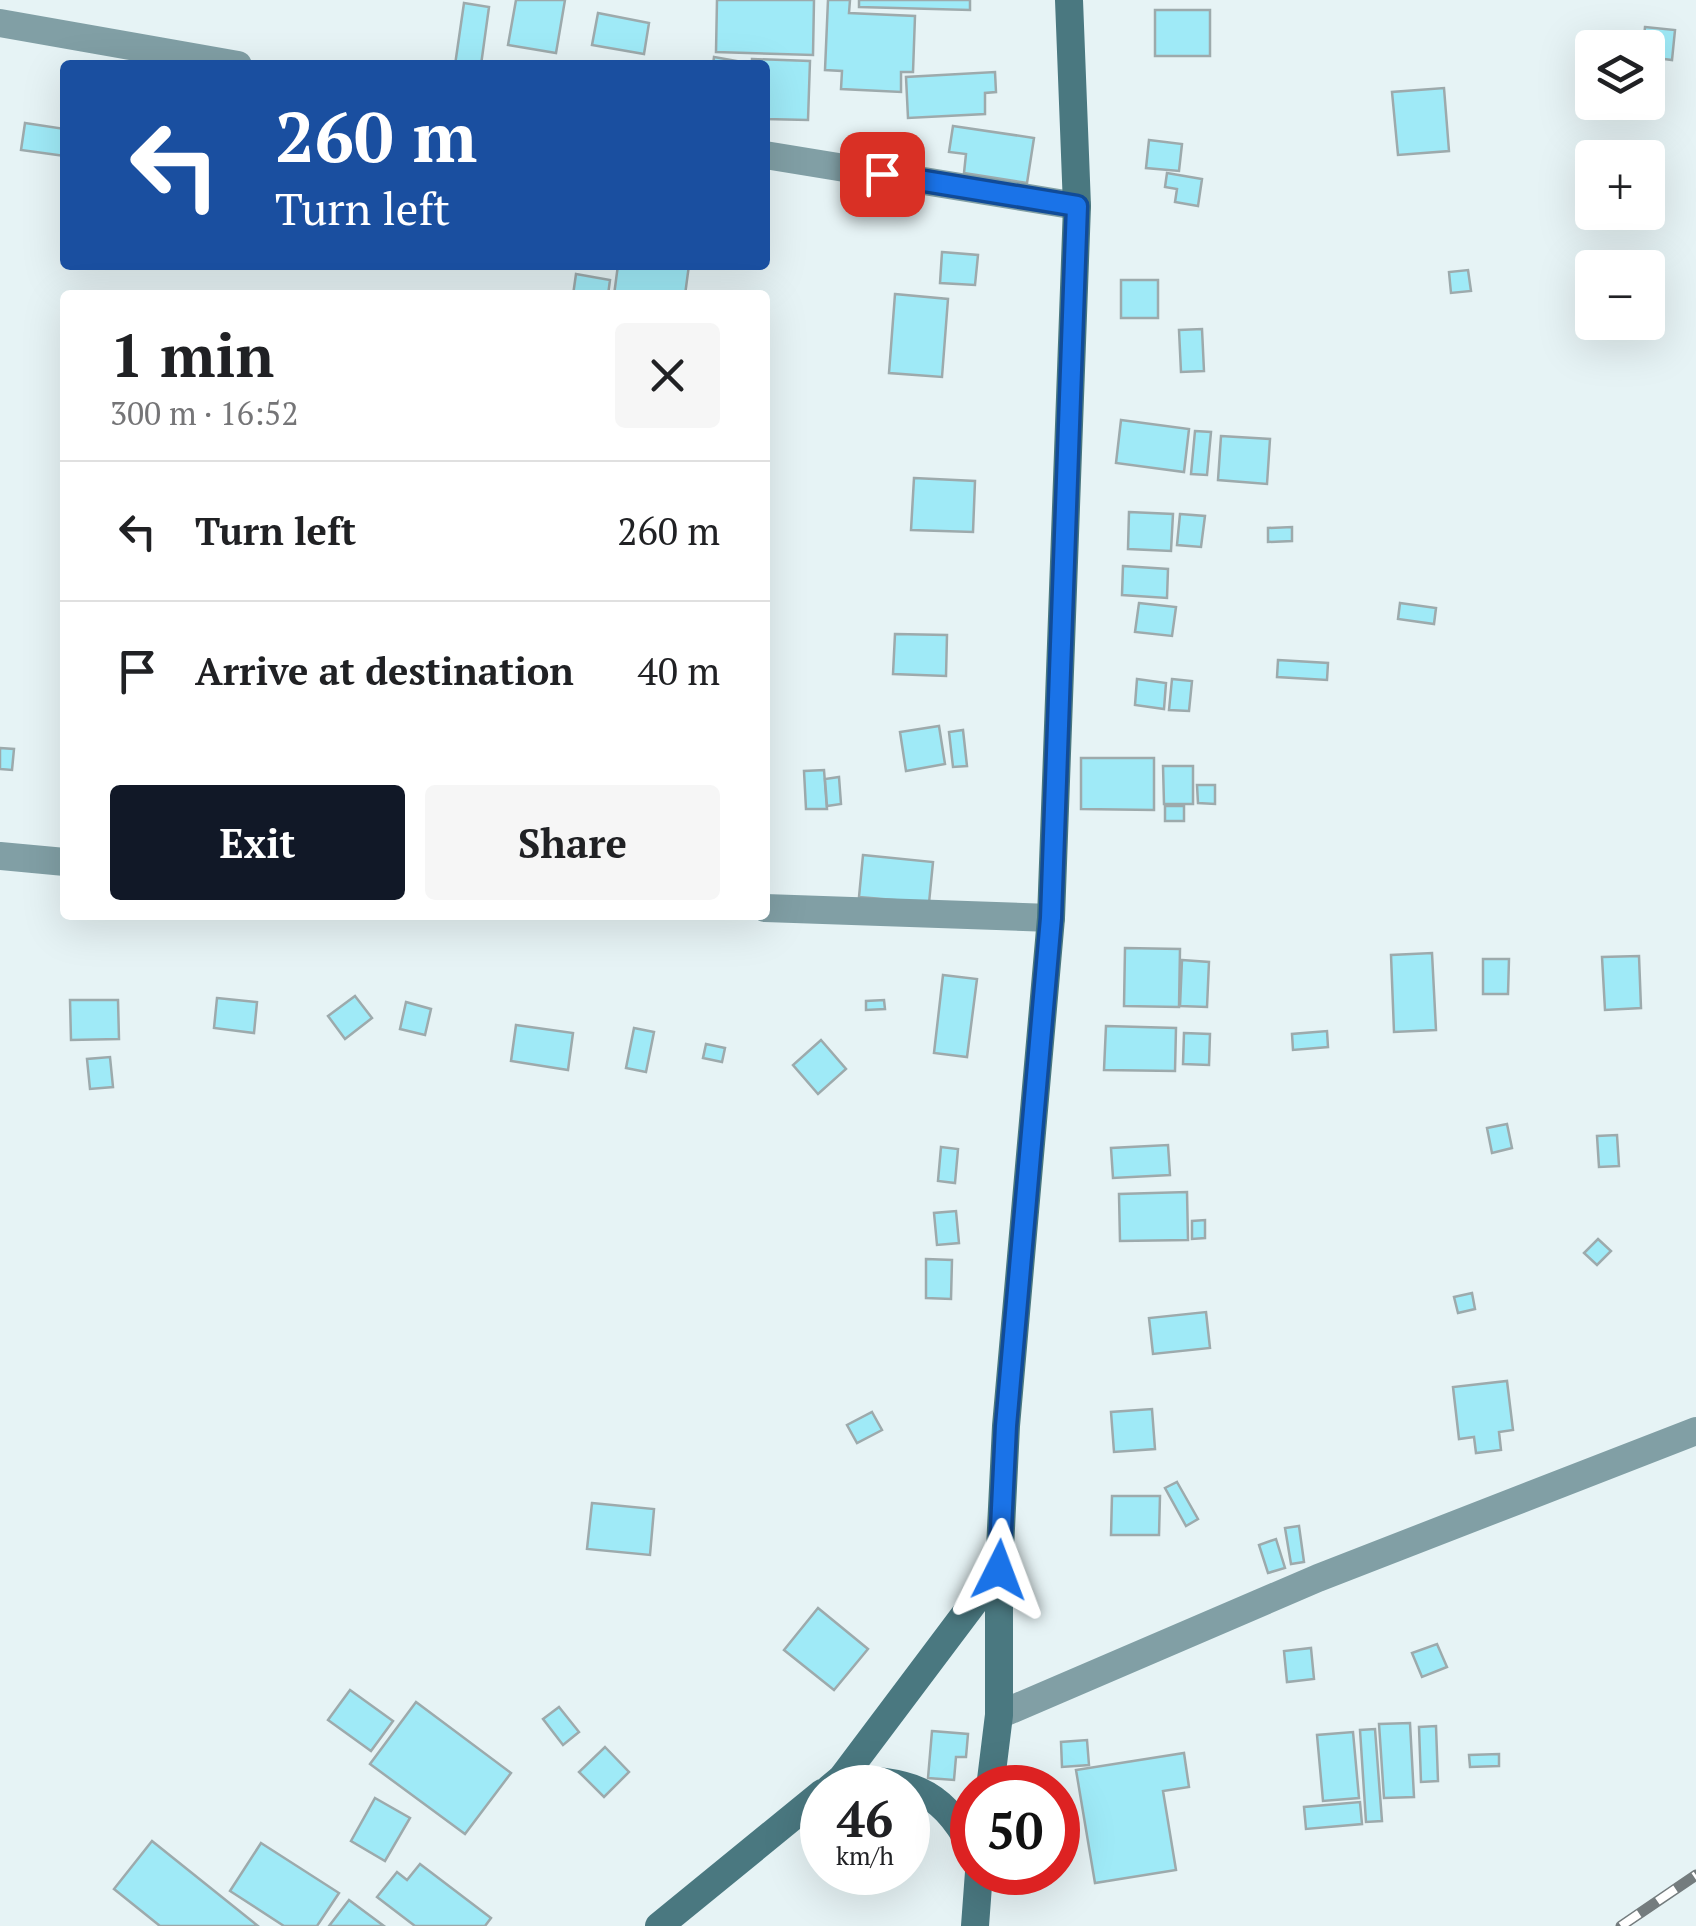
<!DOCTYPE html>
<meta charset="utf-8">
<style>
:root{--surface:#fff;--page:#f6f6f6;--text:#202124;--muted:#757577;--line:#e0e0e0;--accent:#111827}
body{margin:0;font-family:"PT Serif",serif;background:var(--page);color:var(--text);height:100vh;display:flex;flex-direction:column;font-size:38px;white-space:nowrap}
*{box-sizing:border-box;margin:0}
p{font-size:32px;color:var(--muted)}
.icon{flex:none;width:55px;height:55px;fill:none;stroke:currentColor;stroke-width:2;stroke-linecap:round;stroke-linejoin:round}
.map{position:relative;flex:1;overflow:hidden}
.sheet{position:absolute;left:60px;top:290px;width:710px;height:630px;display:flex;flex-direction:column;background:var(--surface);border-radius:10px;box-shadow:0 10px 40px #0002}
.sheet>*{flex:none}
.hud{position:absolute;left:60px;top:60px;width:710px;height:210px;border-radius:10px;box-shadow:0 10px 40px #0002;background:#1a4fa0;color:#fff;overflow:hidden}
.tools{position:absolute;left:1575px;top:30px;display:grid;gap:20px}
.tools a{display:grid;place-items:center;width:90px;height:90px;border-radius:10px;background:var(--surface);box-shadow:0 10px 40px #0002;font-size:50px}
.speed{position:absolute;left:800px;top:1765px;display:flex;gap:20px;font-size:50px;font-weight:700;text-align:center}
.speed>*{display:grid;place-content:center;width:130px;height:130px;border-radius:50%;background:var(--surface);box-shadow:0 10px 40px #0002;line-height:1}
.speed small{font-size:25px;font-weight:400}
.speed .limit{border:15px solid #d22;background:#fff;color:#111}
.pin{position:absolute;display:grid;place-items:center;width:85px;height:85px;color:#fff;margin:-42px;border-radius:20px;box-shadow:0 5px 15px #0006}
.me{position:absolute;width:110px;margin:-55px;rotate:3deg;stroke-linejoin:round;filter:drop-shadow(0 0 8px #0008)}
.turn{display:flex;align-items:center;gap:35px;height:210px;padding:0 50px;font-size:45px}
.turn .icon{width:130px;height:130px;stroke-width:2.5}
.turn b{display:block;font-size:70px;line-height:85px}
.round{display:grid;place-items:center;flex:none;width:105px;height:105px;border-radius:10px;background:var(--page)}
.head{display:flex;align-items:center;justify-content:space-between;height:170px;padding:0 50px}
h1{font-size:60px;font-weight:700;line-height:75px}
.button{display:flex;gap:20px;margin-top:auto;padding:20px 50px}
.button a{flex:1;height:115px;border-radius:10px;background:var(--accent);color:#fff;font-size:40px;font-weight:700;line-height:115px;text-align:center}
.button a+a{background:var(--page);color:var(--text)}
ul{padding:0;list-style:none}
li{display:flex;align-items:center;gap:30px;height:140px;padding:0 50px;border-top:2px solid var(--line)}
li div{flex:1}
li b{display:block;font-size:38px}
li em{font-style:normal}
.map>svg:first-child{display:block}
.building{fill:#9feaf7;stroke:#9daaac;stroke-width:2.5}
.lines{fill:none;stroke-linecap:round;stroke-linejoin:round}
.minor{stroke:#819fa5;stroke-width:28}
.secondary{stroke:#4a7880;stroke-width:28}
.rail-casing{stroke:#747c7e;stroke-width:11}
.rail{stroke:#fff;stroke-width:8;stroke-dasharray:22;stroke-linecap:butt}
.route-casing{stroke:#114b97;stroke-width:25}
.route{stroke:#1a73e8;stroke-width:18}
</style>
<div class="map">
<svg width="1696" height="1926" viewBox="0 0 1696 1926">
<rect width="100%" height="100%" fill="#e6f3f5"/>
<g class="building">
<polygon points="516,0 565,0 556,53 508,45"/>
<polygon points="717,0 814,0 813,55 716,52"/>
<polygon points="828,0 850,0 849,13 915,16 913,72 901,72 901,92 841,89 842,71 825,70"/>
<polygon points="859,0 970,0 970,10 859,7"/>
<polygon points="464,3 489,7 481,65 455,65"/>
<rect x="1155" y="10" width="55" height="46"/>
<polygon points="598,13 649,23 644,54 592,45"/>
<polygon points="1645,27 1675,30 1672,60 1648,57 1648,48 1643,48"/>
<polygon points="714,57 748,63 748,65 713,65"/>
<polygon points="752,59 810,61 808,120 765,119 765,65 752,65"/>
<polygon points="995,72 996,92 985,93 985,114 908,118 906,77"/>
<polygon points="1444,88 1449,151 1398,155 1392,92"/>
<polygon points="25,123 65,129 65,156 21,150"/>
<polygon points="953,126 1034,138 1027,183 964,173 966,154 949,152"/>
<polygon points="1149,140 1182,144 1179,171 1146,168"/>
<polygon points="1167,173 1202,179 1198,206 1175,202 1177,189 1165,187"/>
<polygon points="942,252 978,255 975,285 940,283"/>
<polygon points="618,265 689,265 685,295 614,295"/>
<polygon points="1468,270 1471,291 1451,293 1449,272"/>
<polygon points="576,274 610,280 608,295 573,295"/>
<rect x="1121" y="280" width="37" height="38"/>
<polygon points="895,294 948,299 942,377 889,373"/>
<polygon points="1202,329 1204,371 1181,372 1179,330"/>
<polygon points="1121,420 1189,429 1184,472 1116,463"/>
<polygon points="1195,431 1211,432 1207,475 1191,474"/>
<polygon points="1221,436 1270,439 1267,484 1218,480"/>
<polygon points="914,478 975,481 973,532 911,530"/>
<polygon points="1129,512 1173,514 1171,551 1128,549"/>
<polygon points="1180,514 1205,516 1201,547 1177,545"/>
<polygon points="1292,527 1292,541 1268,542 1268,528"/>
<polygon points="1123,566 1168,569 1167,598 1122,595"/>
<polygon points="1139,603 1176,607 1172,636 1135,632"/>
<polygon points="1400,603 1436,608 1434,624 1398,619"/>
<polygon points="895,634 947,635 946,676 893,674"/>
<polygon points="1278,660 1328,663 1327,680 1277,677"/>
<polygon points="1137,679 1166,683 1164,709 1135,705"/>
<polygon points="1172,679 1192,681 1189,711 1169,710"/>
<polygon points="939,726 945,764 906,771 900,732"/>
<polygon points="963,730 967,766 953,767 949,732"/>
<polygon points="0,748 14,749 12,770 0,769"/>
<polygon points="1081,758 1154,758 1154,810 1081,809"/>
<polygon points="1163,766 1193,766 1193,804 1164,804"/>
<polygon points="824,770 827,809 806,809 804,771"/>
<polygon points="839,777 841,804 827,806 825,779"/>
<polygon points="1197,785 1215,785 1215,804 1198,803"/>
<rect x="1165" y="806" width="19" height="15"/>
<polygon points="863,855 933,862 929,903 859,897"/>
<polygon points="1125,948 1180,949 1179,1007 1124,1006"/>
<polygon points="1432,953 1436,1030 1394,1032 1391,955"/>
<polygon points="1639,956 1641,1008 1605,1010 1602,957"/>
<polygon points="1483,959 1509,959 1508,994 1483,994"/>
<polygon points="1182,960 1209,962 1207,1007 1180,1006"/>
<polygon points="943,975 977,979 967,1057 934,1053"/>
<polygon points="355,996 372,1018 345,1039 328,1016"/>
<polygon points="217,998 257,1002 254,1033 214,1028"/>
<polygon points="70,1000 118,1000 119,1039 71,1040"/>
<polygon points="884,1000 885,1009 866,1010 866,1001"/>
<polygon points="406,1002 431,1009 425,1035 400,1029"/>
<polygon points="516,1025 573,1033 568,1070 511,1061"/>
<polygon points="1106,1026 1176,1028 1175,1071 1104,1070"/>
<polygon points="634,1028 654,1032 646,1072 626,1068"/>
<polygon points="1327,1031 1328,1047 1293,1050 1292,1034"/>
<polygon points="1184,1033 1210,1034 1209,1065 1183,1064"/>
<polygon points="821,1040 846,1069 818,1094 793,1065"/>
<polygon points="706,1044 725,1048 722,1062 703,1058"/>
<polygon points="110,1057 113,1087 90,1089 87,1059"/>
<polygon points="1507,1124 1512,1148 1492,1153 1487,1128"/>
<polygon points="1617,1135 1619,1166 1599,1167 1597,1136"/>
<polygon points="1168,1145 1170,1175 1113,1178 1111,1148"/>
<polygon points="941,1147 958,1149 955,1183 938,1181"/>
<polygon points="1187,1192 1188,1240 1120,1241 1119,1194"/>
<polygon points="956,1211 959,1243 937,1245 934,1213"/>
<polygon points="1205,1220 1205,1238 1192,1239 1192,1221"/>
<polygon points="1598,1239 1611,1251 1597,1265 1584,1253"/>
<polygon points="926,1259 952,1260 951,1299 926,1298"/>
<polygon points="1472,1293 1475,1309 1458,1313 1454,1297"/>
<polygon points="1206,1312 1210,1348 1153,1354 1149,1318"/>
<polygon points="1507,1381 1513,1430 1499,1432 1501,1450 1476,1453 1474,1437 1459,1439 1453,1387"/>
<polygon points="1152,1409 1155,1449 1114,1452 1111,1412"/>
<polygon points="872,1412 882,1430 857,1443 847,1425"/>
<polygon points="1177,1482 1198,1519 1186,1526 1165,1488"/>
<polygon points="1112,1496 1160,1496 1159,1535 1111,1535"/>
<polygon points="592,1503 654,1509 650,1555 587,1549"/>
<polygon points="1299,1526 1304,1562 1291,1564 1285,1528"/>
<polygon points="1276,1539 1285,1568 1268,1573 1259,1545"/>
<polygon points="818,1608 868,1649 834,1690 784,1650"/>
<polygon points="1437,1644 1447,1667 1422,1677 1412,1653"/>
<polygon points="1311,1648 1314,1679 1287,1682 1284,1651"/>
<polygon points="350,1690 393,1721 371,1751 328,1720"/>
<polygon points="416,1702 511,1773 465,1834 370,1764"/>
<polygon points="559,1707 579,1732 563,1745 543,1719"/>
<polygon points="1410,1723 1414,1797 1384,1798 1379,1724"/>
<polygon points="1436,1726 1438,1781 1421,1782 1419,1727"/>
<polygon points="1375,1729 1382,1821 1366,1822 1360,1730"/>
<polygon points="932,1731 968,1734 966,1757 956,1757 954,1780 928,1778"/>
<polygon points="1353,1732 1359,1798 1323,1801 1317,1735"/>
<polygon points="1087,1740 1089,1765 1062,1767 1061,1742"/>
<polygon points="605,1747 629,1772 604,1797 579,1772"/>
<polygon points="1184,1753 1189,1787 1163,1791 1176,1870 1095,1883 1076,1770"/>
<polygon points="1499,1754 1499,1766 1470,1767 1469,1755"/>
<polygon points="375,1798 410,1818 385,1861 351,1841"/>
<polygon points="1360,1802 1362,1824 1306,1829 1304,1807"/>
<polygon points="152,1841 258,1926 160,1926 114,1889"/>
<polygon points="261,1843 339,1893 317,1926 284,1926 230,1891"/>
<polygon points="420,1864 491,1918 485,1926 415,1926 377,1897 397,1872 407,1880"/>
<polygon points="349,1900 384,1926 329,1926"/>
</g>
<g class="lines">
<g class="minor">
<polyline points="0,23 238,65"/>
<polyline points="765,155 1077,206"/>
<polyline points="0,856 65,862"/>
<polyline points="765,908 1051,918"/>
<polyline points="999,1715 1318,1578 1696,1431"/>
</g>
<g class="secondary">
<path d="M842,1778C909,1783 938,1785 972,1847"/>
<polyline points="830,1788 842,1778 999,1569 1006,1426 1051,918 1077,206 1069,0"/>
<polyline points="990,1788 999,1715 999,1569"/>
<polyline points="659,1926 822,1793"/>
<polyline points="975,1926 979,1872"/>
</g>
<defs>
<polyline id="rail" points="1621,1926 1696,1875"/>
</defs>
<use href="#rail" class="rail-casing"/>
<use href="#rail" class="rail"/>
</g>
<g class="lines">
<defs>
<polyline id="route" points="882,174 1077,206 1051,918 1006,1426 999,1570"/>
</defs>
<use href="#route" class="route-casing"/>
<use href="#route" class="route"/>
</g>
</svg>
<div class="tools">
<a><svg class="icon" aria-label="layers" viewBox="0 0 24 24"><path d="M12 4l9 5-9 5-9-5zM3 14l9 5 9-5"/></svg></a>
<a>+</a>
<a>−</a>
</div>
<div class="speed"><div>46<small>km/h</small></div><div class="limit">50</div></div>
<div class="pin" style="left:882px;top:174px;background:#d93025"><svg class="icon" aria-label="arrive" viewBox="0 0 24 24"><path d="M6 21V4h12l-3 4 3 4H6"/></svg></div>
<svg class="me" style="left:999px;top:1570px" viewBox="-20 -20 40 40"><path d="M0-17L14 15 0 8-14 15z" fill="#1a73e8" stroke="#fff" stroke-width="4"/></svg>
<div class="hud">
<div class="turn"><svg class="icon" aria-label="left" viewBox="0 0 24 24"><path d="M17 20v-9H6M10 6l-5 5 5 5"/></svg><div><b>260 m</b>Turn left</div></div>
</div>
<section class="sheet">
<div class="head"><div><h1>1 min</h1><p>300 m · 16:52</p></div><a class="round"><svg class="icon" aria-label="close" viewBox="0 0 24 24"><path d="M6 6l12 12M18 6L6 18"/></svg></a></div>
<ul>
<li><svg class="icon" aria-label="left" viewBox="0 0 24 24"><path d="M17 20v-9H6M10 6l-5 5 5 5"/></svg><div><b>Turn left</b></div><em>260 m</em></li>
<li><svg class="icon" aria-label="arrive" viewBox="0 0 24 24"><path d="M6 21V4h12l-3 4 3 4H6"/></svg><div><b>Arrive at destination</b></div><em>40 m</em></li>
</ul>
<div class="button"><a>Exit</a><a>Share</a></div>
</section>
</div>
